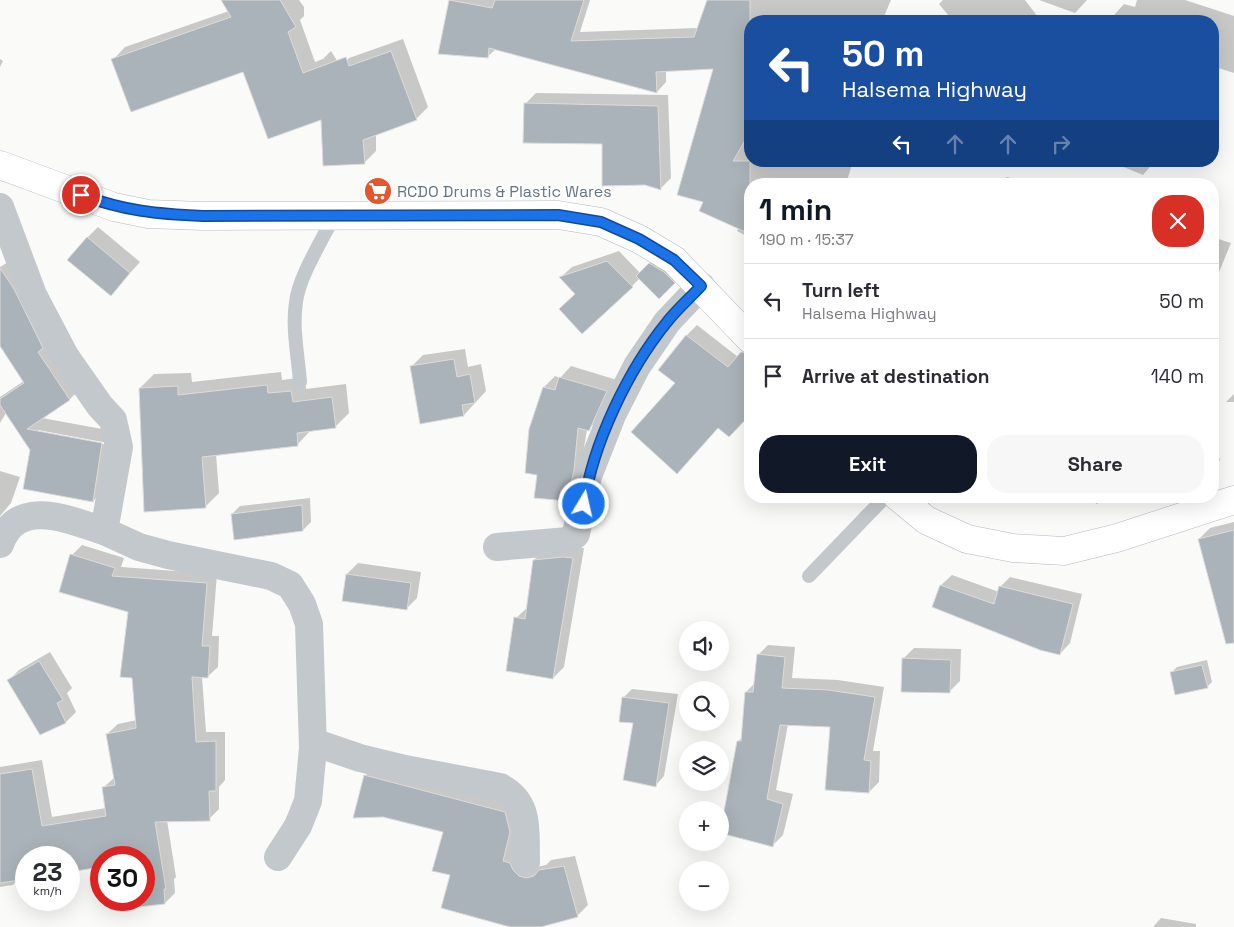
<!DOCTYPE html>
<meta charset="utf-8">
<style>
:root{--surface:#fff;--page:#f7f7f7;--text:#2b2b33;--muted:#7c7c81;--line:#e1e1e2;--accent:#111827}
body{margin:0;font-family:"Space Grotesk",sans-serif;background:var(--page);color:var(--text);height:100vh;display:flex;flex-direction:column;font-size:19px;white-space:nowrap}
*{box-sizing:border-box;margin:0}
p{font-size:16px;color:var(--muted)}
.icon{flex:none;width:28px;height:28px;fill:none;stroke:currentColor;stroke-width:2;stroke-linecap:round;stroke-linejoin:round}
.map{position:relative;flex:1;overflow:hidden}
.side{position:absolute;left:744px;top:178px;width:475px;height:325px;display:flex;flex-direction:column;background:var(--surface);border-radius:20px;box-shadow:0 5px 20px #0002}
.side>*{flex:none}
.hud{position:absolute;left:744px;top:15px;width:475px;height:152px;border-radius:20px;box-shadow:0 5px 20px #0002;background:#1a4fa0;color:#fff;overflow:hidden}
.buttons{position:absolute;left:679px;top:621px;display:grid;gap:10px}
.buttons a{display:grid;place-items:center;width:50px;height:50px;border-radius:50%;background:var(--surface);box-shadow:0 5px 20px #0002;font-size:25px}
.speed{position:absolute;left:15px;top:846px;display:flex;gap:10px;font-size:25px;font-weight:700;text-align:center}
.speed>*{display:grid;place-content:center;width:65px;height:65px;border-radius:50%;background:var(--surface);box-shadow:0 5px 20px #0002;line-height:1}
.speed small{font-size:12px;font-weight:400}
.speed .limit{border:8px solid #d22;background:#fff;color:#111}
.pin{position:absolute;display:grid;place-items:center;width:42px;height:42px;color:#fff;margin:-21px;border:2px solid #fff;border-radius:50%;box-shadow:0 1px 5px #0007}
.me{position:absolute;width:55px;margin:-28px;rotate:9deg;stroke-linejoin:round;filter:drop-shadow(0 0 4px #0008)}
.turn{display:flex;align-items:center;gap:18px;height:105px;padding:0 15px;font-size:22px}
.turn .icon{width:65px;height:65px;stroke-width:2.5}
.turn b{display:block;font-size:35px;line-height:42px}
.lanes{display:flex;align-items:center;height:48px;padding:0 15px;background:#0003;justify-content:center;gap:25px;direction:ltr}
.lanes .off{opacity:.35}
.round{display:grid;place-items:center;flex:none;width:52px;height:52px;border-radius:20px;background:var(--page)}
.head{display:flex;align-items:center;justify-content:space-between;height:85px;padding:0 15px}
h1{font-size:30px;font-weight:800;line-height:38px;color:var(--accent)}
.primary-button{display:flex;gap:10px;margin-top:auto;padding:10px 15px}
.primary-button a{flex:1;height:58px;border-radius:20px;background:var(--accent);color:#fff;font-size:20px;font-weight:800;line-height:58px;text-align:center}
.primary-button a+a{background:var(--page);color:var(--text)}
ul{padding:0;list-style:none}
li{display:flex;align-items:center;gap:15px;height:75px;padding:0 15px;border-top:1px solid var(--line)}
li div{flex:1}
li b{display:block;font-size:19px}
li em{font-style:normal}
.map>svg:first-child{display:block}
.shadow{fill:#0003;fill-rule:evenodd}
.building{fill:#aab3b9;stroke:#dcdcda}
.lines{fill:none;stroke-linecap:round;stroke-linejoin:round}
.highway-casing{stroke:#b4b9bd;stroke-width:29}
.lane{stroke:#c3c8cc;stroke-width:14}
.street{stroke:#c3c8cc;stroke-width:28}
.highway{stroke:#fff;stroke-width:28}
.route-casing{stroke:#114b97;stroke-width:12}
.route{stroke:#1a73e8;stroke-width:9}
.labels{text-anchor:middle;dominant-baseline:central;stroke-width:5;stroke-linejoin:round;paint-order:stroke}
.poi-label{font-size:16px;fill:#657683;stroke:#fff;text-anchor:start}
</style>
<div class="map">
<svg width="1234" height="927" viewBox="0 0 1234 927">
<rect width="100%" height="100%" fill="#fafaf8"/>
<g class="shadow">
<polygon points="222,0 299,0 304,7 304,16 300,20 315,62 323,59 331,51 341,67 349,58 403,39 428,107 416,119 376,134 376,151 364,163 322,118 244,70 113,60 125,47 229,11"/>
<polygon points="450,0 590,0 580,32 698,28 709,0 891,0 882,21 750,21 750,161 853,161 846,184 750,184 750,238 737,231 739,228 704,201 714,68 666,70 666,82 657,92 496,49 487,57"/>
<polygon points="943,0 1025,0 1041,21 978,21 973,15 966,21 953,21 939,4"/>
<polygon points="1039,0 1087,0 1075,13"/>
<polygon points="1137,0 1185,0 1234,16 1234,73 1212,66 1212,21 1112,21 1115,14 1124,4 1135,7"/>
<polygon points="0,59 3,61 0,67"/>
<polygon points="536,93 668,95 671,178 660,189 603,143 525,104"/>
<polygon points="1109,161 1155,161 1143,175"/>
<polygon points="1007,177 1030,184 1000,184"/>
<polygon points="98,227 140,262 111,294 87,238"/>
<polygon points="1212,237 1231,243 1212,289"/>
<polygon points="619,251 640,273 655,259 679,277 659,297 640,278 632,286 576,294 561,277 572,267"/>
<path d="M13,259L82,387L70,399L42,418L113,431L105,489L93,501L6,413L0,423V397L24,381L0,344V267ZM38,430L108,443V445L38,432Z"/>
<polygon points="697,325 738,357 750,346 750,424 677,383 686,336"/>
<polygon points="465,349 468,367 481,364 486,391 464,415 412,366 423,355"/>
<polygon points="571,366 617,380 599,419 587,430 577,489 566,500 539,474 544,387 555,376 560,378"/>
<polygon points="281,372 282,380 305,377 306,389 346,384 349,413 335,427 311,430 297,445 216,454 219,493 205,507 140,388 154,374 191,373 192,382"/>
<polygon points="1234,394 1234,402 1226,402"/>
<polygon points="1212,436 1220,460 1212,468"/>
<polygon points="0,471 20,477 11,503 0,516"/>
<polygon points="1094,496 1120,496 1096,504"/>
<polygon points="310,498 311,522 303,530 232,514 240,506"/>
<polygon points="1234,522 1234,610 1199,539 1210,528"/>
<polygon points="82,545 124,558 121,567 217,574 212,636 219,636 218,667 207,677 202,677 206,732 225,732 225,780 219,787 219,809 209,819 167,820 176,877 174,879 175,893 165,903 119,900 144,900 144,858 101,858 101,866 69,871 69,858 26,858 26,878 18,879 13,885 0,887 0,767 42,760 52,817 106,808 103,788 115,777 107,734 118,724 137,720 130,612 72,555"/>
<polygon points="584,548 564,667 553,678 516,618 528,607 534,560 545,549"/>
<polygon points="358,563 421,572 417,598 406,609 347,574"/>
<polygon points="952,575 999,592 1000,587 1010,577 1082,594 1070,643 1060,654 933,606 941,585"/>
<polygon points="768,645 795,647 792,678 838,680 884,687 873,751 880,751 879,782 869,792 831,726 788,724 776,790 793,794 783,835 773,845 720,832 731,787 738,741 743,737 746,692 756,682 758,655"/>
<polygon points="914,648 961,649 960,681 949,692 903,659"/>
<polygon points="50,652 72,688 67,693 76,712 66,722 9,680 19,670"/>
<polygon points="1207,660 1212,682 1207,687 1171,673 1177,667"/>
<polygon points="632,689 678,694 664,776 656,785 635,722 623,698"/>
<polygon points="376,765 516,801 537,867 546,865 551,860 575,856 588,905 577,916 536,927 515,927 451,874 444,831 365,776"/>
<polygon points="1161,918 1196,924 1196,927 1153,927"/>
</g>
<g class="building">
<polygon points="221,0 280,0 296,27 288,32 303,73 346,57 349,66 391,51 417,120 363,140 365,164 323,166 321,120 268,139 243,72 131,112 111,59 231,17"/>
<polygon points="449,0 492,8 495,0 584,0 571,41 694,37 707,0 750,0 750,132 733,161 750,161 750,234 699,211 703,202 677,195 713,69 656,72 657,93 489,48 488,58 438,54"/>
<polygon points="524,103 658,106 661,190 645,185 602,186 602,144 523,143"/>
<polygon points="87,237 130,273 111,296 67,260"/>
<polygon points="607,261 633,287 582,334 559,309 575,294 559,277"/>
<polygon points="649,263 664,272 675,283 659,299 636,276"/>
<polygon points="0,268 14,289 43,348 38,352 70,400 27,429 102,443 93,502 23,489 30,450 0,405 0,399 24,383 0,346"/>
<polygon points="686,335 728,367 741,352 750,354 750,415 729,437 718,428 677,474 631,432 675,383 658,370"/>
<polygon points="454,359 457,377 470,374 475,403 462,405 464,416 420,424 410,366"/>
<polygon points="559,377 607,391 589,431 578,428 574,470 567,501 534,498 537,475 525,473 529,429 543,387 555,390"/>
<polygon points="267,385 268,393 291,391 293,402 332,397 336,428 297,433 298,446 202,457 206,508 144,512 139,388 178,386 178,395"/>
<polygon points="302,505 303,531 234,540 231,514"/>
<polygon points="1234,530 1234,643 1226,644 1198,539"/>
<polygon points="70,554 115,568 112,576 207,583 202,646 210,646 208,678 192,677 196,742 216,741 216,791 209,791 210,821 155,822 166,889 164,889 165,904 119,909 118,900 144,900 144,858 101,858 101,867 69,872 69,858 26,858 26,879 0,883 0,774 32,769 42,826 106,816 102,787 115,785 106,734 136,728 132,678 120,677 128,612 59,592"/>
<polygon points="563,557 573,558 553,679 506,671 514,617 525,619 533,560"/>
<polygon points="346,574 411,583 407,610 342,601"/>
<polygon points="940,585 994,604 999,586 1073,604 1060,655 1040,650 932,607"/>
<polygon points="757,654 785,657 782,688 828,690 875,697 864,760 871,761 869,793 825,790 830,727 780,725 767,799 783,804 773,847 720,833 737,741 741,741 745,692 753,692"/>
<polygon points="902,658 951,660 950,693 901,692"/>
<polygon points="39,661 63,700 57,703 66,723 40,735 7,680"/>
<polygon points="1202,665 1208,688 1175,695 1170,672"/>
<polygon points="622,697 669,703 656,787 623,780 633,723 619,722"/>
<polygon points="364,775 505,812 510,832 503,861 510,863 513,870 519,876 526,878 534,876 539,870 564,866 578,917 541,927 510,927 441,908 450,875 432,871 443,832 383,817 353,818"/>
</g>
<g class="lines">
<defs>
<g id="highway">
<polyline points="0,165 114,207 148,214 203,216 558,215 601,222 639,239 674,260 750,339"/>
<polyline points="897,496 926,520 967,539 1013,548 1064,551 1117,538 1234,500"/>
</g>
</defs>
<use href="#highway" class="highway-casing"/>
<g class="lane">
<path d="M300,382C298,356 292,328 296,302C299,276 323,239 335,214"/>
<polyline points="809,576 886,496"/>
</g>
<g class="street">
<polyline points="0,207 33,295 65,356 100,406 113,420 119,447 104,531 139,547 168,555 271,576 290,585 302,604 309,624 313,748 308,801 298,826 278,857"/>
<path d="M0,544C18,496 69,520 104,531"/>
<polyline points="497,547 568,541 576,534 588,476 612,415 637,366 667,322 701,286"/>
<path d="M313,742L360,758L405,769L500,787C531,803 525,832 526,862"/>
</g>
<use href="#highway" class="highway"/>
</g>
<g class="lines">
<defs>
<path id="route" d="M81,195C125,211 157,214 203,216L558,215L601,222L639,239L674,260L701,286C690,298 677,309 667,322C628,370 593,443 584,504"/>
</defs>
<use href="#route" class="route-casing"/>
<use href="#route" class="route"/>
</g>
<defs>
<symbol id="supermarket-disc" viewBox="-11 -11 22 22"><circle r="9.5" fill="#e4572e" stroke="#fff"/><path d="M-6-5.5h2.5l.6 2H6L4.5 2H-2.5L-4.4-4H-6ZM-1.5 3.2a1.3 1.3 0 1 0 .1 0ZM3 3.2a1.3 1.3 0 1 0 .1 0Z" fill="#fff"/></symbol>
</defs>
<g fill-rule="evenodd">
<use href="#supermarket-disc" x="362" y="175" width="32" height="32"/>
</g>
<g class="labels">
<g class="poi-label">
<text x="397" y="191">RCDO Drums &amp; Plastic Wares</text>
</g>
</g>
</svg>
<div class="buttons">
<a><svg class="icon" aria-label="sound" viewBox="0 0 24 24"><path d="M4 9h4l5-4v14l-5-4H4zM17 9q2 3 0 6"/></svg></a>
<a><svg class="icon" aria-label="search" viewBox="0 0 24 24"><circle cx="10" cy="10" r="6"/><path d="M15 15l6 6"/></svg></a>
<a><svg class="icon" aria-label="layers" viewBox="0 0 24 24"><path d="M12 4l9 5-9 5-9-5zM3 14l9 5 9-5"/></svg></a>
<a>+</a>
<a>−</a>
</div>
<div class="speed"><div>23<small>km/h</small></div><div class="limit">30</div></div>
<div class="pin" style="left:81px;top:195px;background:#d93025"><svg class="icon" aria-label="arrive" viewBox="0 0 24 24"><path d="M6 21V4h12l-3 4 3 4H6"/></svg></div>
<svg class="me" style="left:584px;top:504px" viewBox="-20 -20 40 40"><circle r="17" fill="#1a73e8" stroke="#fff" stroke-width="3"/><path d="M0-11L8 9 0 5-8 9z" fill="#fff"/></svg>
<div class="hud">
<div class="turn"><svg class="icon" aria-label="left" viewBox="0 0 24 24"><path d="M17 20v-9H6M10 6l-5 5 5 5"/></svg><div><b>50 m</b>Halsema Highway</div></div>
<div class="lanes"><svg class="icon" aria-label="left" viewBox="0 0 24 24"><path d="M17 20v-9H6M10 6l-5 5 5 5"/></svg><svg class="icon off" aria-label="ahead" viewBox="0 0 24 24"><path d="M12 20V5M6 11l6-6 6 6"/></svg><svg class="icon off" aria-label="ahead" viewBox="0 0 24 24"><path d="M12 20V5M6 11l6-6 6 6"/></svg><svg class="icon off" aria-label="right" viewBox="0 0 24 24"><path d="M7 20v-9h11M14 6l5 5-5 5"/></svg></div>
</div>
<section class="side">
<div class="head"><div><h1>1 min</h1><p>190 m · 15:37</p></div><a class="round" style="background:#d93025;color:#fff"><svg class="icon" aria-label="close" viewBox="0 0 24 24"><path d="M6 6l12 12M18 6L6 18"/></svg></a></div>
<ul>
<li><svg class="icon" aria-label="left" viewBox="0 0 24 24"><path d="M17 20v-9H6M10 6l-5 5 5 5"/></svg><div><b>Turn left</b><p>Halsema Highway</p></div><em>50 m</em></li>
<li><svg class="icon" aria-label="arrive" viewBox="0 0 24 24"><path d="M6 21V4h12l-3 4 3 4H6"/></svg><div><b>Arrive at destination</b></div><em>140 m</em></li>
</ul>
<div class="primary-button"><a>Exit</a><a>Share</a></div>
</section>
</div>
